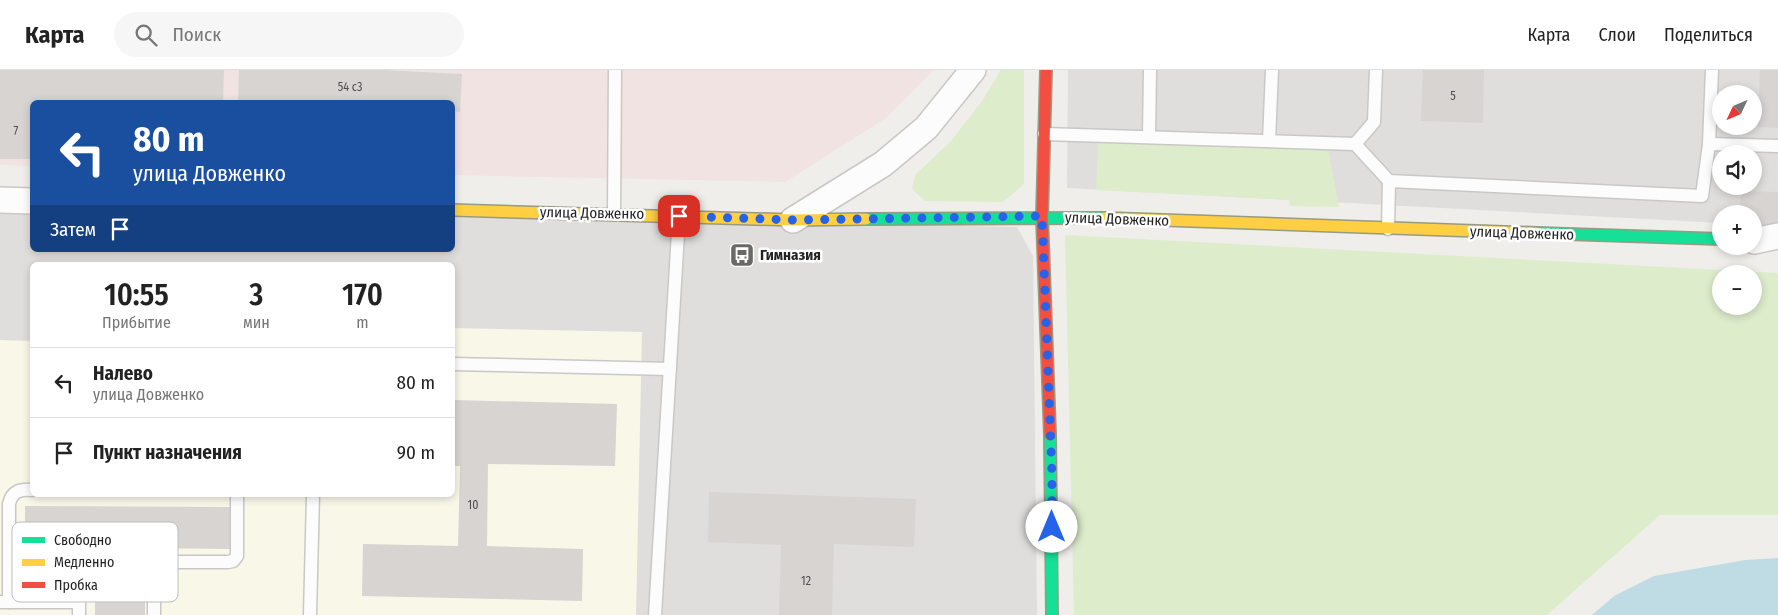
<!DOCTYPE html>
<html lang="ru">
<meta charset="utf-8">
<style>
:root{--surface:#fff;--page:#f6f6f6;--text:#222;--muted:#767676;--line:#e0e0e0}
body{margin:0;font-family:"Fira Sans Condensed",sans-serif;background:var(--page);color:var(--text);height:100vh;display:flex;flex-direction:column;font-size:19px;white-space:nowrap}
*{box-sizing:border-box;margin:0}
p{font-size:16px;color:var(--muted)}
.icon{flex:none;width:28px;height:28px;fill:none;stroke:currentColor;stroke-width:2;stroke-linecap:round;stroke-linejoin:round}
.map{position:relative;flex:1;overflow:hidden}
.sheet{position:absolute;left:30px;top:192px;width:425px;height:235px;display:flex;flex-direction:column;background:var(--surface);border-radius:8px;box-shadow:0 2px 8px #0003}
.sheet>*{flex:none}
.top-card{position:absolute;left:30px;top:30px;width:425px;height:152px;border-radius:8px;box-shadow:0 2px 8px #0003;background:#1a4fa0;color:#fff;overflow:hidden}
.needle{width:32px;rotate:226deg}
.tools{position:absolute;left:1712px;top:15px;display:grid;gap:10px}
.tools a{display:grid;place-items:center;width:50px;height:50px;border-radius:50%;background:var(--surface);box-shadow:0 2px 8px #0003;font-size:25px}
.pin{position:absolute;display:grid;place-items:center;width:42px;height:42px;color:#fff;margin:-21px;border-radius:10px;box-shadow:0 2px 8px #0006}
.me{position:absolute;width:55px;margin:-28px;rotate:0deg;stroke-linejoin:round;filter:drop-shadow(0 0 4px #0008)}
.turn{display:flex;align-items:center;gap:18px;height:105px;padding:0 20px;font-size:22px}
.turn .icon{width:65px;height:65px;stroke-width:2.5}
.turn b{display:block;font-size:35px;line-height:42px}
.then{display:flex;align-items:center;height:48px;padding:0 20px;background:#0003;gap:10px;font-size:19px}
.eta{display:flex;justify-content:space-evenly;align-items:center;height:85px;text-align:center}
.eta b{font-size:30px;font-weight:600;line-height:35px}
ul{padding:0;list-style:none}
li{display:flex;align-items:center;gap:15px;height:70px;padding:0 20px;border-top:1px solid var(--line)}
li div{flex:1}
li b{display:block;font-size:19px}
li em{font-style:normal}
header{display:flex;align-items:center;gap:30px;box-sizing:border-box;height:70px;padding:0 25px;background:var(--surface);border-bottom:1px solid var(--line)}
header strong{font-size:24px}
nav{display:flex;gap:28px;margin-inline-start:auto;font-size:18px}
.search{width:350px;height:45px;background:var(--page);display:flex;align-items:center;gap:12px;box-sizing:border-box;padding:0 18px;border-radius:28px;color:var(--muted);font-size:19px}
.map>svg:first-child{display:block}
.residential{fill:#dfdedc;fill-rule:evenodd}
.commercial{fill:#f1e3e1}
.education{fill:#f8f7e8}
.grass{fill:#ddeccb;fill-rule:evenodd}
.water{fill:#bfdbe3}
.building{fill:#d7d4d2}
.lines{fill:none;stroke-linecap:round;stroke-linejoin:round}
.lane-casing{stroke:#c9c8c7;stroke-width:15}
.street-casing{stroke:#c9c8c7;stroke-width:28}
.fast-casing{stroke:#999a82;stroke-width:14}
.slow-casing{stroke:#999a82;stroke-width:14}
.jam-casing{stroke:#999a82;stroke-width:14}
.lane{stroke:#fdfcfc;stroke-width:12}
.street{stroke:#fdfcfc;stroke-width:25}
.fast{stroke:#16e098;stroke-width:11}
.slow{stroke:#ffcf43;stroke-width:11}
.jam{stroke:#f24e42;stroke-width:11}
.route{stroke:#2563eb;stroke-width:9;stroke-dasharray:0 16.2}
.labels{text-anchor:middle;dominant-baseline:central;stroke-width:5;stroke-linejoin:round;paint-order:stroke}
.number-label{font-size:12px;fill:#4f4e4e}
.street-label{font-size:15px;fill:#222;stroke:#fff}
.poi-label{font-size:15px;font-weight:bold;fill:#222;stroke:#fff;text-anchor:start}
.key{fill:#fff;stroke:#bdbdbd;stroke-width:1}
.key-label{font-size:14px;fill:#222}
</style>
<header>
<strong>Карта</strong>
<div class="search"><svg class="icon" aria-label="search" viewBox="0 0 24 24"><circle cx="10" cy="10" r="6"/><path d="M15 15l6 6"/></svg>Поиск</div>
<nav><a>Карта</a><a>Слои</a><a>Поделиться</a></nav>
</header>
<div class="map">
<svg width="1778" height="545" viewBox="0 0 1778 545">
<rect width="100%" height="100%" fill="#f0eeeb"/>
<g class="residential">
<path d="M1068,0H1778V151L1761,156L1754,155V144H1721V153L1067,118ZM1721,24H1754V56H1721ZM1721,84H1754V116H1721Z"/>
<path d="M0,139L32,140V180H452L453,147L1017,157L1033,186L1037,545H0ZM32,195H452V425H32Z"/>
</g>
<polygon class="commercial" points="0,0 934,0 886,48 785,112 453,105 452,32 32,32 32,96 0,95"/>
<polygon class="education" points="453,258 642,262 636,545 0,545 0,270 32,271 32,425 452,425"/>
<g class="grass">
<polygon points="1001,0 1024,0 1024,114 1003,132 925,131 912,119 915,105 951,71 982,31"/>
<polygon points="1098,69 1328,80 1339,137 1290,136 1289,130 1096,120"/>
<path d="M1065,165L1778,203V445H1660L1547,545H1074ZM1721,204H1754V236H1721Z"/>
</g>
<polygon class="water" points="1778,488 1778,545 1592,545 1614,526 1654,506 1745,490"/>
<g class="building">
<polygon points="0,0 224,0 223,32 32,32 32,89 0,89"/>
<polygon points="239,0 384,0 462,4 460,42 452,41 452,32 275,32 238,31"/>
<polygon points="1423,0 1484,0 1483,53 1421,51"/>
<polygon points="1760,0 1778,0 1778,58 1758,57"/>
<polygon points="1741,121 1778,122 1778,161 1754,160 1754,144 1740,144"/>
<polygon points="452,330 617,334 615,396 488,394 487,476 583,479 582,531 362,526 363,474 458,476 460,396 452,396"/>
<polygon points="709,422 916,429 914,477 834,474 832,545 779,545 781,475 708,472"/>
<polygon points="25,436 230,437 230,479 145,478 145,545 95,545 95,478 25,478"/>
</g>
<g class="lines">
<defs>
<g id="lane">
<polyline points="1044,64 1355,74 1389,111 1702,126 1709,74 1778,76"/>
<polyline points="1149,67 1150,0"/>
<polyline points="1269,71 1272,0"/>
<polyline points="1355,74 1374,52 1376,0"/>
<polyline points="1709,74 1712,0"/>
<polyline points="614,144 615,0"/>
<polyline points="1388,159 1389,111"/>
<polyline points="452,294 670,299"/>
<polyline points="0,532 79,532 79,545"/>
<path d="M9,532V434C12,421 20,419 32,420"/>
<polyline points="154,545 154,492 228,492 233,491 237,486 237,425"/>
<polyline points="310,545 313,425"/>
<polyline points="655,545 679,146"/>
</g>
<g id="street">
<polyline points="0,130 32,131"/>
<polyline points="793,150 883,94 926,58 973,0"/>
<polyline points="1754,171 1778,166"/>
</g>
<g id="fast">
<polyline points="866,149 1104,148"/>
<polyline points="1536,163 1721,169"/>
<polyline points="1050,365 1052,545"/>
</g>
<g id="slow">
<polyline points="452,140 793,150 866,149"/>
<polyline points="1104,148 1536,163"/>
</g>
<polyline id="jam" points="1046,0 1042,147 1050,365"/>
</defs>
<use href="#lane" class="lane-casing"/>
<use href="#street" class="street-casing"/>
<use href="#fast" class="fast-casing"/>
<use href="#slow" class="slow-casing"/>
<use href="#jam" class="jam-casing"/>
<use href="#lane" class="lane"/>
<use href="#street" class="street"/>
<use href="#fast" class="fast"/>
<use href="#slow" class="slow"/>
<use href="#jam" class="jam"/>
</g>
<g class="lines">
<polyline class="route" points="679,146 793,150 1042,146 1052,404 1052,457"/>
</g>
<defs>
<symbol id="bus-square" viewBox="-11 -11 22 22"><rect x="-9" y="-9" width="18" height="18" rx="4" fill="#6a6968" stroke="#fff"/><path d="M-5-6H5V4H4V6H2V4H-2V6H-4V4H-5ZM-3.5-4V0h7V-4ZM-3.5 1.2v1.5H-2V1.2ZM2 1.2v1.5H3.5V1.2Z" fill="#fff"/></symbol>
</defs>
<g fill-rule="evenodd">
<use href="#bus-square" x="728" y="171" width="28" height="28"/>
</g>
<g class="labels">
<g class="number-label">
<text x="350" y="17">54 с3</text>
<text x="1453" y="26">5</text>
<text x="16" y="61">7</text>
<text x="473" y="435">10</text>
<text x="806" y="511">12</text>
</g>
<g class="street-label">
<text transform="translate(592 143) rotate(1)">улица Довженко</text>
<text transform="translate(1117 149) rotate(2)">улица Довженко</text>
<text transform="translate(1522 163) rotate(2)">улица Довженко</text>
</g>
<g class="poi-label">
<text x="760" y="185">Гимназия</text>
</g>
</g>
<rect x="12" y="452" width="166" height="80" rx="8" class="key"/>
<rect x="22" y="467" width="23" height="6" fill="#16e098"/>
<rect x="22" y="489" width="23" height="7" fill="#ffcf43"/>
<rect x="22" y="512" width="23" height="6" fill="#f24e42"/>
<g class="key-label">
<text x="54" y="475">Свободно</text>
<text x="54" y="497">Медленно</text>
<text x="54" y="520">Пробка</text>
</g>
</svg>
<div class="tools">
<a><svg class="needle" viewBox="-14 -14 28 28"><path d="M0-13l5 13h-10z" fill="#e53935"/><path d="M0 13l5-13h-10z" fill="#767676"/></svg></a>
<a><svg class="icon" aria-label="sound" viewBox="0 0 24 24"><path d="M4 9h4l5-4v14l-5-4H4zM17 9q2 3 0 6"/></svg></a>
<a>+</a>
<a>−</a>
</div>
<div class="pin" style="left:679px;top:146px;background:#d93025"><svg class="icon" aria-label="arrive" viewBox="0 0 24 24"><path d="M6 21V4h12l-3 4 3 4H6"/></svg></div>
<svg class="me" style="left:1052px;top:457px" viewBox="-20 -20 40 40"><circle r="19" fill="#fff"/><path d="M0-13L10 11 0 6-10 11z" fill="#2563eb"/></svg>
<div class="top-card">
<div class="turn"><svg class="icon" aria-label="left" viewBox="0 0 24 24"><path d="M17 20v-9H6M10 6l-5 5 5 5"/></svg><div><b>80 m</b>улица Довженко</div></div>
<div class="then">Затем<svg class="icon" aria-label="arrive" viewBox="0 0 24 24"><path d="M6 21V4h12l-3 4 3 4H6"/></svg></div>
</div>
<section class="sheet">
<div class="eta">
<div><b>10:55</b><p>Прибытие</p></div>
<div><b>3</b><p>мин</p></div>
<div><b>170</b><p>m</p></div>
</div>
<ul>
<li><svg class="icon" aria-label="left" viewBox="0 0 24 24"><path d="M17 20v-9H6M10 6l-5 5 5 5"/></svg><div><b>Налево</b><p>улица Довженко</p></div><em>80 m</em></li>
<li><svg class="icon" aria-label="arrive" viewBox="0 0 24 24"><path d="M6 21V4h12l-3 4 3 4H6"/></svg><div><b>Пункт назначения</b></div><em>90 m</em></li>
</ul>
</section>
</div>
